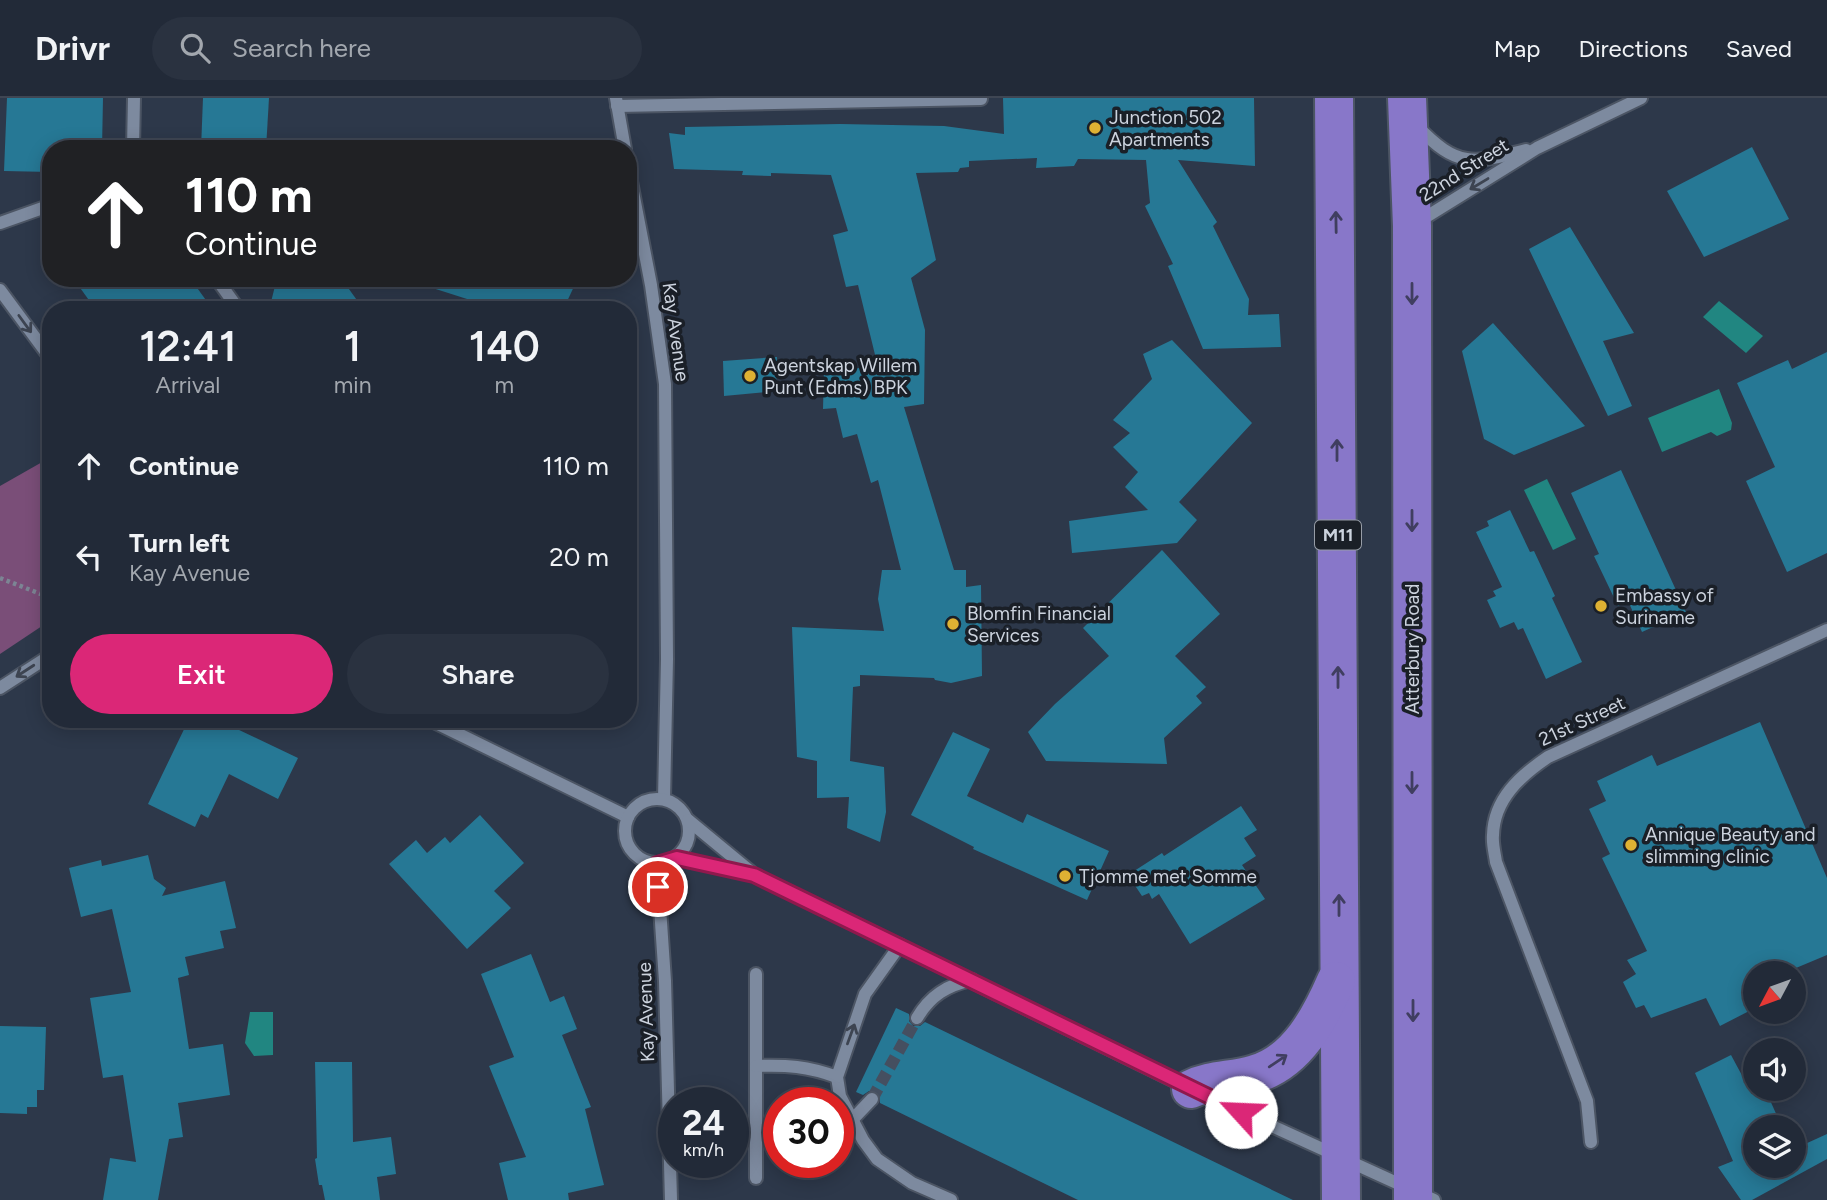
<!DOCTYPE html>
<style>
:root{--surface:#222a38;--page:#2a3240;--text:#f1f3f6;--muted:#a2a7ae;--line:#3f4653;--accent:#db2777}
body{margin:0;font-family:Figtree,sans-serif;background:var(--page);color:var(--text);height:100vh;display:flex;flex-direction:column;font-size:26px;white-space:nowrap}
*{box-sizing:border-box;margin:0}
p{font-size:23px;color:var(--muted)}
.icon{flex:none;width:38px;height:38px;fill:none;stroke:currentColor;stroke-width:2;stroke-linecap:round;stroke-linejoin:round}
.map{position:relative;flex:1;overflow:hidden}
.details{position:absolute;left:42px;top:203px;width:595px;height:427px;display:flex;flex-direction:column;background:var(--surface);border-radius:28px;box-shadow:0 4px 18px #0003,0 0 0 2px var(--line)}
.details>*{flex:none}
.top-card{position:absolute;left:42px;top:42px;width:595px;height:147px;border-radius:28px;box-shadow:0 4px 18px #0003,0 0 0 2px var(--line);background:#202124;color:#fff;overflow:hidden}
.needle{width:46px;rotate:229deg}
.controls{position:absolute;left:1743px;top:863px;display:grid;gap:14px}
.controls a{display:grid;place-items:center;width:63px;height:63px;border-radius:50%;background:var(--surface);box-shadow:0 4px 18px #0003,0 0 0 2px var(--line);font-size:35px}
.speed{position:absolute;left:658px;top:989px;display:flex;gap:14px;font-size:35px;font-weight:700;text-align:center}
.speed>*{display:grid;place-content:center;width:91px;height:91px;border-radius:50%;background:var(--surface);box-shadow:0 4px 18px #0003,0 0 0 2px var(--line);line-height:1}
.speed small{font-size:18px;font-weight:400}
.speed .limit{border:10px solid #d22;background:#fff;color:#111}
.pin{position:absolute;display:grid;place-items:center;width:60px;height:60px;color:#fff;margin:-30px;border:4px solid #fff;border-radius:50%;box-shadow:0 2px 7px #0007}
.me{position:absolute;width:77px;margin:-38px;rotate:295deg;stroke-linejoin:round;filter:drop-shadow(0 0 5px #0008)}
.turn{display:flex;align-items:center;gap:24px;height:147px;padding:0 28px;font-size:32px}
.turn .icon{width:91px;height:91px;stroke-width:2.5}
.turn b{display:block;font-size:49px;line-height:60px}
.eta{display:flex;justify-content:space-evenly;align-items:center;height:119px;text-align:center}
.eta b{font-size:42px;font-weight:600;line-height:49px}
.action{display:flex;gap:14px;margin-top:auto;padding:14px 28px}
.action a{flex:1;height:80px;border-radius:42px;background:var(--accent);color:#fff;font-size:28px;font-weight:600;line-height:80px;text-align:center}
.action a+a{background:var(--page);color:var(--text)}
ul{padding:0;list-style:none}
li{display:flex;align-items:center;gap:21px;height:91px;padding:0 28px}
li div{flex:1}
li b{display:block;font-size:26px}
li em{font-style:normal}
header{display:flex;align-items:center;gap:42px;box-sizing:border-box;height:98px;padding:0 35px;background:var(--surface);border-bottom:2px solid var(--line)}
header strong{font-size:33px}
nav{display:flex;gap:38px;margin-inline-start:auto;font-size:24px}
.search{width:490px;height:63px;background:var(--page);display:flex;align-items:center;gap:18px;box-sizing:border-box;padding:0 24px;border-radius:38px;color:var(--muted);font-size:26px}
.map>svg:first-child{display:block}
.green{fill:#7a4e78}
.water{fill:#218681}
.building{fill:#267895}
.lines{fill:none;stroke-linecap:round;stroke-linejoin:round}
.minor-tunnel{stroke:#454f60;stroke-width:12;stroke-dasharray:12 6;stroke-linecap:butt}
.minor-casing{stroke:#4c5564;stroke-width:16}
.major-casing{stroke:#4c5564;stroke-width:42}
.path{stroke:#7c8594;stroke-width:4.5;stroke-dasharray:3.5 3.5;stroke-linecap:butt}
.minor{stroke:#7d8a9f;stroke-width:12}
.major{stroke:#8877c9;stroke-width:38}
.oneway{stroke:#3d4451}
.oneway2{stroke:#403e60}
.route-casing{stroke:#8e194d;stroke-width:18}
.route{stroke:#db2777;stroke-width:12}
.poi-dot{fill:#deb133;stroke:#1a1f27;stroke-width:2.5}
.labels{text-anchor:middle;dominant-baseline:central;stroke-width:7;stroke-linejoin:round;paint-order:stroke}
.shield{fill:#1a1f27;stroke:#979da7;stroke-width:2}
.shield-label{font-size:18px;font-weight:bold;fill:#ccd3de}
.poi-label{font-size:19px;fill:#ccd3de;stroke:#1a1f27;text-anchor:start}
.street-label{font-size:19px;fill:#ccd3de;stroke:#1a1f27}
</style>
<header>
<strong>Drivr</strong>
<div class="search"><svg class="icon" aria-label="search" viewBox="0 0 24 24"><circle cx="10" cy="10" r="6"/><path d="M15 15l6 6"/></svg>Search here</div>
<nav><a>Map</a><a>Directions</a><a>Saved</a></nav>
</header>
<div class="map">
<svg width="1827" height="1102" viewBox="0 0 1827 1102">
<rect width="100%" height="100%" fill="#2d384a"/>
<polygon class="green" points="51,359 51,522 0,556 0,388"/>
<g class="water">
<polygon points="1719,203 1763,238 1746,255 1703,219"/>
<polygon points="1719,291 1732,325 1731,332 1717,338 1711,334 1662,354 1648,320"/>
<polygon points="1547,381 1576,441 1553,452 1524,392"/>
<polygon points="250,914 273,914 273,957 254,958 245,945"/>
</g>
<g class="building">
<polygon points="7,0 103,0 102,51 51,51 51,74 4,73"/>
<polygon points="203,0 269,0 266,51 201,51"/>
<polygon points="1003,0 1254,0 1255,68 1178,62 1217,124 1213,128 1249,201 1248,217 1279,216 1281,249 1203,251 1168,168 1173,166 1145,108 1150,105 1146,62 1078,61 1074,68 1036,70 1037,60 969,63 969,69 960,70 958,74 916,75 936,162 911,180 925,232 924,306 904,309 954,472 966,472 966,489 981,487 982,578 951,585 935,582 934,580 860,577 860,588 853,589 850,663 884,669 886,714 880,744 847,730 849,699 817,700 817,663 797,659 792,529 884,533 878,501 882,472 901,472 878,382 871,385 857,336 843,340 836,310 823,311 824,272 878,269 858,187 846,189 833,137 848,133 831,77 771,75 771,78 742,77 743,73 674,71 669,35 685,37 685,29 840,26 944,28 1004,36"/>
<polygon points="1752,49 1789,121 1704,159 1667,93"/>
<polygon points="1570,129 1634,235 1603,243 1632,308 1608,318 1529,151"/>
<polygon points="73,180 190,180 213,212 96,212"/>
<polygon points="277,180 341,180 364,212 269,212"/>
<polygon points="421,180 578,180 563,212 511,212 507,201 489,208 420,186"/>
<polygon points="1493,225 1585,328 1514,357 1484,341 1462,253"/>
<polygon points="1172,242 1252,325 1179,404 1197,422 1177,445 1072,455 1069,423 1148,412 1125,389 1138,374 1113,349 1130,335 1113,322 1152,281 1143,256"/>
<polygon points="1827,254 1827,455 1787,474 1746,383 1775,369 1737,285 1788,262 1792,271"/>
<polygon points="777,259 776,293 724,298 723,263"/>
<polygon points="1621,372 1686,514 1642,534 1628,503 1618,508 1594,458 1599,456 1571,395"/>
<polygon points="1510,412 1530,454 1534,453 1555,498 1552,500 1582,564 1546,581 1523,530 1518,532 1514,524 1500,530 1487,502 1496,498 1493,493 1502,489 1476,434 1489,428 1487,423"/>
<polygon points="1162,452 1220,516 1175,558 1206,589 1196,598 1202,605 1164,640 1167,666 1046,663 1028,634 1055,606 1109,558 1083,530"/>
<polygon points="189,621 242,621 237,631 298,660 278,701 229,676 208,720 201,716 195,729 148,706"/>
<polygon points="1760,624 1827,780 1827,857 1784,875 1755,875 1755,910 1720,928 1706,900 1651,920 1644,907 1636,910 1623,884 1636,876 1627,862 1647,853 1602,760 1610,756 1589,711 1606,703 1597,683 1652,657 1657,668"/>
<polygon points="953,634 990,651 967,698 1023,725 1027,716 1109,753 1087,802 973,751 974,749 911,717"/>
<polygon points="1241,708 1257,732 1244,740 1256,758 1242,767 1265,801 1190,846 1159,796 1152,801 1149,795 1142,798 1128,777 1162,755 1164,758"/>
<polygon points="480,717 524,765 494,793 511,810 467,851 389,766 416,742 427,755 445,739 450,745"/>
<polygon points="148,757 154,781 166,790 162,798 225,783 236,830 220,833 224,850 185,859 189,877 178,880 189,951 223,946 230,997 178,1005 183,1039 169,1041 158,1102 103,1102 110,1060 136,1064 123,977 103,980 90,900 131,894 112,811 81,819 69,770 101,762 102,768"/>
<polygon points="531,856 550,904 564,898 577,931 562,937 591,1009 585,1011 604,1087 568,1095 569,1102 508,1102 499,1065 526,1059 489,968 514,959 481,876"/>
<polygon points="896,910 909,916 909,923 913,928 920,928 925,924 1293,1102 1078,1102 880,1005 880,998 875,993 869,993 863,997 856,994"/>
<polygon points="0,928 46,929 44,992 37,992 37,1009 27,1009 27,1016 0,1015"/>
<polygon points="1731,957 1752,996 1765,991 1782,1029 1755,1029 1755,1068 1794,1068 1794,1051 1827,1036 1827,1061 1752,1102 1741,1102 1718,1069 1733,1063 1695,975"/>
<polygon points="315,964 352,964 353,1044 391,1039 396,1076 377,1079 380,1102 325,1102 322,1087 319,1087 315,1061 317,1060"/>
</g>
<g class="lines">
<polyline class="minor-tunnel" points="872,1001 917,920"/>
<defs>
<g id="minor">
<polyline points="616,0 625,51"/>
<polyline points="617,8 981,1"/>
<path d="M1417,28C1457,70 1473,66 1526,52"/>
<polyline points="133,51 134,0"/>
<polyline points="628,68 651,187 665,286 667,561 664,701"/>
<polyline points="1418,124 1537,50 1641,0"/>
<polyline points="0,125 51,107"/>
<polyline points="216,180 239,212"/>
<polyline points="0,192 51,261"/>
<polyline points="0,590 51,557"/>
<polyline points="428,621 628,719"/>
<circle cx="657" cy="733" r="32"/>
<polyline points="688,722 751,774"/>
<polyline points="677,760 754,777 1191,991 1434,1102"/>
<polyline points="657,766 665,883 671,1102"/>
<polyline points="900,847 865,896 837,979 840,998 863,1042 877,1061 912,1085 951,1102"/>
<polyline points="756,876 756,1080"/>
<path d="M917,920C930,898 947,887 972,882"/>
<path d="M756,968C787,967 807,968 837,979"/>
<polyline points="852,1022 872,1001"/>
<path d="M1591,1044L1587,1003L1496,764C1495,756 1492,746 1493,737C1494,701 1520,678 1548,659L1827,532"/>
</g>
<g id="major">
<polyline points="1334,0 1341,1102"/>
<polyline points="1407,0 1412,128 1413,1102"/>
<path d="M1191,991C1211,981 1233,983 1255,976C1297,964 1320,920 1336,883"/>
</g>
</defs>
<use href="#minor" class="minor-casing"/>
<use href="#major" class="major-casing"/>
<polyline class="path" points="0,480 51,500"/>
<use href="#minor" class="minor"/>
<use href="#major" class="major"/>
</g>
<defs><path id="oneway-shaft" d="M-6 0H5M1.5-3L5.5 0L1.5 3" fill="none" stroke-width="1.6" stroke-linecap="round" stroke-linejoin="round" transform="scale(1.75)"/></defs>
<g class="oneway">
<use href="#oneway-shaft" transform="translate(1479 86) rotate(149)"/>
<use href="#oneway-shaft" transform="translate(25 226) rotate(54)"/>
<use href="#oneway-shaft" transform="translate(25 573) rotate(147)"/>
<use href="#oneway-shaft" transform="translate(851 936) rotate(-70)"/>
</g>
<g class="oneway2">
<use href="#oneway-shaft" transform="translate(1336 124) rotate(-91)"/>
<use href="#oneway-shaft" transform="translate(1412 196) rotate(90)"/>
<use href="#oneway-shaft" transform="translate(1337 352) rotate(-90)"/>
<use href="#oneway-shaft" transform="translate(1412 423) rotate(90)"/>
<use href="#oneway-shaft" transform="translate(1338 579) rotate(-90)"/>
<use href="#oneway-shaft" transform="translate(1412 685) rotate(90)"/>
<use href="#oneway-shaft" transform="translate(1339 807) rotate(-90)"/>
<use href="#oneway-shaft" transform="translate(1413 913) rotate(90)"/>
<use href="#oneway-shaft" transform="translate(1278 963) rotate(-34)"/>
</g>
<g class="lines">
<defs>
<polyline id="route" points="658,789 657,766 677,760 754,777 1241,1014"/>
</defs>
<use href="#route" class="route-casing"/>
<use href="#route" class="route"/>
</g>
<g class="poi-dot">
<circle cx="1095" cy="30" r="7"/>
<circle cx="750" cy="278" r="7"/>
<circle cx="1601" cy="508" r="7"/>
<circle cx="953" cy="526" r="7"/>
<circle cx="1631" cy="747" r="7"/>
<circle cx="1065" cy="778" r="7"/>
</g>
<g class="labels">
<rect class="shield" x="1315" y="422.5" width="46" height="29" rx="5"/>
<g class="shield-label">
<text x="1338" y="437">M11</text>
</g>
<g class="poi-label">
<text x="1109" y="19">Junction 502<tspan x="1109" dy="22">Apartments</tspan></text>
<text x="764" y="267">Agentskap Willem<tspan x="764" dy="22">Punt (Edms) BPK</tspan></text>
<text x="1615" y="497">Embassy of<tspan x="1615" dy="22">Suriname</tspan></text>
<text x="967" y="515">Blomfin Financial<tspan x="967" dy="22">Services</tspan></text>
<text x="1645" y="736">Annique Beauty and<tspan x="1645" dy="22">slimming clinic</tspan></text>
<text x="1079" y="778">Tjomme met Somme</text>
</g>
<g class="street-label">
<text transform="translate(1464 72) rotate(-32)">22nd Street</text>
<text transform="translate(676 234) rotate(82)">Kay Avenue</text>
<text transform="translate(1412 551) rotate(-90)">Atterbury Road</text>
<text transform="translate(1582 623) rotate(-25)">21st Street</text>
<text transform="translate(646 914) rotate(-92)">Kay Avenue</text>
</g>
</g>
</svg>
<div class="controls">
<a><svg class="needle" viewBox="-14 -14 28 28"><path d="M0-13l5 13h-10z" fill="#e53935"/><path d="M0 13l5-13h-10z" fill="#a2a7ae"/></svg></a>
<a><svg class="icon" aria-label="sound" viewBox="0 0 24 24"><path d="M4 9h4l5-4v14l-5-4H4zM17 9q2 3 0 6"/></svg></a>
<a><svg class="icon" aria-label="layers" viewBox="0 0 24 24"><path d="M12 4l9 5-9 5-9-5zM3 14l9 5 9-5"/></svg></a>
</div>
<div class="speed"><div>24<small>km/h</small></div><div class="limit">30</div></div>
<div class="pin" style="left:658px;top:789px;background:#d93025"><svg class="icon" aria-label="arrive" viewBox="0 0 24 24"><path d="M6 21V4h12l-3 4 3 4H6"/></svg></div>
<svg class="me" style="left:1241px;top:1014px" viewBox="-20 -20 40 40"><circle r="19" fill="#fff"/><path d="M0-13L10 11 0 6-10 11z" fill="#db2777"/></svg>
<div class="top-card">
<div class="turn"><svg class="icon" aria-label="ahead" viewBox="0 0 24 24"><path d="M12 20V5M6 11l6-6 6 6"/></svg><div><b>110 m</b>Continue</div></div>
</div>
<section class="details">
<div class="eta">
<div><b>12:41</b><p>Arrival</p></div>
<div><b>1</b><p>min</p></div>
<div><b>140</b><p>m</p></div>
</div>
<ul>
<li><svg class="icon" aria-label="ahead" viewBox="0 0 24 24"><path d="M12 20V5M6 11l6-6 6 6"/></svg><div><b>Continue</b></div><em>110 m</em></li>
<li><svg class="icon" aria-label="left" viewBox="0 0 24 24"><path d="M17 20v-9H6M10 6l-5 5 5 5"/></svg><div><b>Turn left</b><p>Kay Avenue</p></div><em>20 m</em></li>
</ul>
<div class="action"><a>Exit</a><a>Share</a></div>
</section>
</div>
